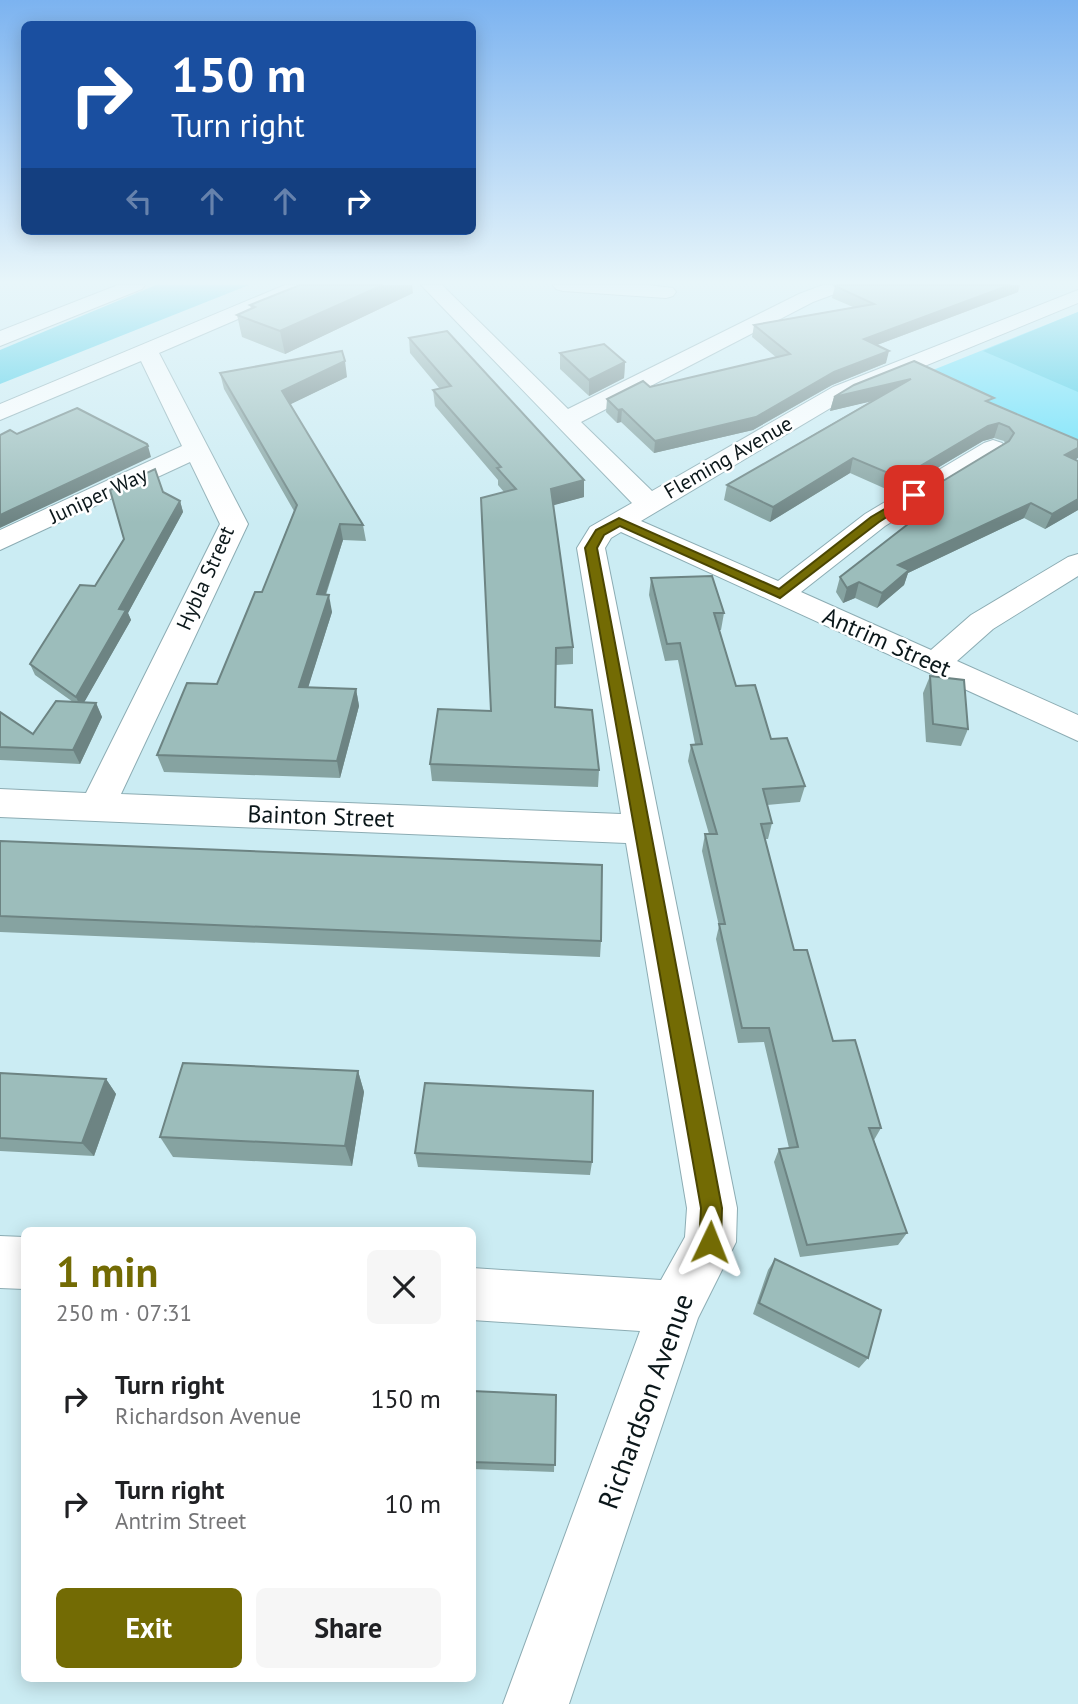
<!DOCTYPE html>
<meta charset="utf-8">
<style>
:root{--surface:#fff;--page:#f6f6f6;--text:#202124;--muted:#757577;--accent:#736b04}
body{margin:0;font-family:"PT Sans",sans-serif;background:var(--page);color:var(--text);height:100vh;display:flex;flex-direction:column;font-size:26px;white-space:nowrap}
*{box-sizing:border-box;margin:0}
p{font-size:23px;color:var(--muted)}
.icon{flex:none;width:38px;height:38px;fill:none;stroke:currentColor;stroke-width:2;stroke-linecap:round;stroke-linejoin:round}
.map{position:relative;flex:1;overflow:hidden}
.sheet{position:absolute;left:21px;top:1227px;width:455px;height:455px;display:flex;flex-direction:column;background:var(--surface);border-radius:10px;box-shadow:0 4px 18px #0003}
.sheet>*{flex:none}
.guide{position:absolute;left:21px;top:21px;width:455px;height:214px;border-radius:10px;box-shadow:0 4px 18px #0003;background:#1a4fa0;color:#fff;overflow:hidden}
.pin{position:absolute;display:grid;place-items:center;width:60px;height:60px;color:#fff;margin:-30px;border-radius:14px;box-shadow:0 4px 10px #0006}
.me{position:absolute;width:77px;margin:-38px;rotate:2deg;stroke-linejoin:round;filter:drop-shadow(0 0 5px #0008)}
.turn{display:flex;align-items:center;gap:24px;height:147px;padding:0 35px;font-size:32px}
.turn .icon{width:91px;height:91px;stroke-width:2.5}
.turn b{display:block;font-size:49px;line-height:60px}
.lanes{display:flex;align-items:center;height:66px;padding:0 35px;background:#0003;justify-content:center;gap:35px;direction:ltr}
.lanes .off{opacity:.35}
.round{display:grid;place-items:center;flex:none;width:74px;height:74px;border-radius:10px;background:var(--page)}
.headline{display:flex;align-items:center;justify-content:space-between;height:119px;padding:0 35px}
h1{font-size:42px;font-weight:800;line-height:52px;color:var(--accent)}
.action{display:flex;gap:14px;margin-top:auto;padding:14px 35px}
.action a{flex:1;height:80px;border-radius:10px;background:var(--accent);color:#fff;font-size:28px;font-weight:800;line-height:80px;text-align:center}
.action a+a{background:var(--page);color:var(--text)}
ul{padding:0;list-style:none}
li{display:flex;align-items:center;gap:21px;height:105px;padding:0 35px}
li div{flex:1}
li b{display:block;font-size:26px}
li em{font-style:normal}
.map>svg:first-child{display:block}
.green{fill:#60e0fa}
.forest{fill:#39cae5}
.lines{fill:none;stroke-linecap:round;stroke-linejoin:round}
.minor-casing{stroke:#8cacb3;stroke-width:2}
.highway-casing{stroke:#8cacb3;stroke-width:2}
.minor{fill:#fff;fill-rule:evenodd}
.highway{fill:#fff;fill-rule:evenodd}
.wall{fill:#86a3a1}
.shaded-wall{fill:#6d8483}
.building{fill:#9cbdbb;stroke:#6d8483;stroke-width:2}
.route{fill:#736b04;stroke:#4b4603;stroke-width:2}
.labels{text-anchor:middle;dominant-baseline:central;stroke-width:5;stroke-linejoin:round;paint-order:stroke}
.far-street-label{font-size:21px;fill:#0b171a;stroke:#fff}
.street-label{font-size:24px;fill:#0b171a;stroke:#fff}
.near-street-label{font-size:28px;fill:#0b171a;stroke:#fff}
</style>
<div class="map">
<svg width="1078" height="1704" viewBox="0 0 1078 1704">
<rect width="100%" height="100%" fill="#cbecf3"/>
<polygon class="green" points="1078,312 1078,447 923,374"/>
<g class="forest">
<polygon points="156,285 249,285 0,384 0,350"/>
<polygon points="1078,312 1078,392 983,351"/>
</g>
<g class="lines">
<defs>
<g id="minor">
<polygon points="285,285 311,285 308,289 159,353 248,524 121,794 621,814 577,548 590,527 632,503 421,285 442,285 568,409 799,294 823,285 851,285 848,289 813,302 581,422 652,491 833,387 1078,290 1078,303 849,397 641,521 778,581 865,514 984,443 993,440 1002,443 1006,448 1002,453 885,526 801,592 931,650 971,615 1068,557 1078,554 1078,576 993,629 957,661 1078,715 1078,741 621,532 611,538 605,548 737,1208 736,1242 698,1318 569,1704 503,1704 640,1331 472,1320 472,1268 661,1280 685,1237 687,1208 626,843 0,817 0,789 86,793 220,524 190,462 0,550 0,530 182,446 141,361 0,420 0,404"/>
<polygon points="553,285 647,285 673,288 676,292 673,296 666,298 563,291 556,289"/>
<polygon points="0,1236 24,1237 24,1289 0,1288"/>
</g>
<polygon id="highway" points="118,285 145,285 142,289 0,346 0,331"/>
</defs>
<use href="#minor" class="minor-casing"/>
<use href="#highway" class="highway-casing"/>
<use href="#minor" class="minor"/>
<use href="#highway" class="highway"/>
</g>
<g class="wall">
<polygon points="835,286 1018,292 877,345 886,363 832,385 753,430 654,453 621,422 617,423 606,412 607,399 650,387 777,358 752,337 754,325 853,307 832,298"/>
<polygon points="413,293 285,354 242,337 237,315 251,309 250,305"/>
<polygon points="409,338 584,497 553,505 573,647 573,664 556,665 555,707 599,770 598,787 432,781 430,764 491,711 504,492 498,485 498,480 435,406 433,390 440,389 410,353"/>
<polygon points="560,353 625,362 624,378 589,396 560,369"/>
<polygon points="220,373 347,377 290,404 363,525 366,541 343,540 326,595 332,612 308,687 356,689 359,706 340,778 164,772 157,755 217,684 262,592 294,511 224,389"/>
<polygon points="834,397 992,403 1078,461 1078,510 1045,529 1024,518 908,573 904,585 877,608 855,598 843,603 836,592 840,577 908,524 905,523 910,508 925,501 928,490 1005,443 1004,441 994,438 983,441 895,493 850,473 770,522 724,500 727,485 871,401 830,411"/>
<polygon points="163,492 180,501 183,512 128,613 131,620 84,702 96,703 102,717 80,764 0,760 0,712 33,734 73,702 35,675 30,664 95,586"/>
<polygon points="651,578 724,613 721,630 719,630 736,686 771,739 805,786 800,802 767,805 772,823 768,839 765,839 794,950 833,1041 881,1128 874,1140 907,1233 898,1245 800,1257 774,1162 779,1149 789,1148 764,1042 738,1043 716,939 719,926 702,851 705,834 709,834 688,761 691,745 695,744 678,660 665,661 649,595"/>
<polygon points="930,676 968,729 961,746 926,742 923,693"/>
<polygon points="0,841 601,941 600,957 0,932"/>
<polygon points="358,1071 364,1092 352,1166 173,1157 160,1137"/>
<polygon points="0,1073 106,1079 116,1094 94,1156 0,1151"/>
<polygon points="415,1153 592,1162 590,1175 418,1167"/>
<polygon points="775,1259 868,1358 859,1368 753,1314 768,1270"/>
<polygon points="472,1391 556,1395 554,1472 472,1469"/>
</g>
<g class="shaded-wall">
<polygon points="383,285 412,285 413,293 285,354 280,331"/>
<polygon points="1010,285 1020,285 1018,292 861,351 864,339"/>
<polygon points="889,351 886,363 832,385 753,430 654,453 655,441"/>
<polygon points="345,361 347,377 285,407 282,391"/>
<polygon points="625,362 624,378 589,396 589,380"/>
<polygon points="911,379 907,393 830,411 834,397"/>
<polygon points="622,409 621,422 617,423 618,410"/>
<polygon points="999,423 994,438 983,441 895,493 900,478 988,426"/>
<polygon points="148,446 151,457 0,528 0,515"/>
<polygon points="1078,448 1078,458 1059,470 1065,455"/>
<polygon points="853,458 850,473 770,522 773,507"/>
<polygon points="584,480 584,497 551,506 551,489"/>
<polygon points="1078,499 1078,510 1045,529 1052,514"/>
<polygon points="180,501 183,512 128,613 131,620 81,708 76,697 119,609"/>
<polygon points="1031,503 1024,518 908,573 904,585 877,608 882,593 898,565"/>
<polygon points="340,524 343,540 320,611 317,594"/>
<polygon points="859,582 855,598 843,603 847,588"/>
<polygon points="329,595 332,612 303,704 299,687"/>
<polygon points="356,689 359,706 340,778 337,761"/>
<polygon points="96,703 102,717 80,764 73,750"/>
<polygon points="358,1071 364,1092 352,1166 345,1146"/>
<polygon points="106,1079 116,1094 94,1156 82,1143"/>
</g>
<g class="building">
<polygon points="300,285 383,285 280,331 237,315 255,307 250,305"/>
<polygon points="839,285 1010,285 864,339 889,351 834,372 756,417 655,441 622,409 618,410 607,399 643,381 650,387 790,354 754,325 874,304 835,286"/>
<polygon points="447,331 584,480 551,489 573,647 556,648 555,707 592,710 599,770 430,764 438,709 491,711 481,498 516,489 497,468 501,467 433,390 451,386 409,338"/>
<polygon points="604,344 625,362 589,380 560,353"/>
<polygon points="342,351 345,361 282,391 363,525 340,524 317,594 329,595 299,687 356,689 337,761 157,755 187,683 217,684 255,592 262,592 297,505 220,373"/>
<polygon points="914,361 994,398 986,401 1078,440 1078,448 1065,455 1078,461 1078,499 1052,514 1031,503 898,565 909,570 882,593 859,582 847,588 840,577 921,514 910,508 939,495 928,490 1009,441 1014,433 1009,427 999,423 988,426 900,478 853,458 773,507 727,485 911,379 834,397 854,385"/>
<polygon points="77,408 147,444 148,446 0,515 0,435 10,430 17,434"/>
<polygon points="155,469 163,492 180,501 119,609 126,610 76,697 30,664 80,585 95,586 124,539 110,490"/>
<polygon points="712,576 724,613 714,613 736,686 755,685 771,739 787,738 805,786 763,789 772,823 761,824 794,950 807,950 833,1041 855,1040 881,1128 869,1128 907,1233 807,1245 779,1149 798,1147 769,1028 742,1028 719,924 725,924 705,834 717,834 691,745 702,744 680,643 667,644 651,578"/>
<polygon points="930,676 964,680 968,729 933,724"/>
<polygon points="56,701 96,703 73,750 0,747 0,712 33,734"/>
<polygon points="0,841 602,865 601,941 0,916"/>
<polygon points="183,1063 358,1071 345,1146 160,1137"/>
<polygon points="0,1073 106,1079 82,1143 0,1138"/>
<polygon points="425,1083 593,1091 592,1162 415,1153"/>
<polygon points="775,1259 881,1310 868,1358 759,1303"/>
<polygon points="472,1391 556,1395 555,1465 472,1462"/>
</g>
<linearGradient id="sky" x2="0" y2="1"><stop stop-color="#7cb3f0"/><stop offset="0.54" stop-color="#e8f6fa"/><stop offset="1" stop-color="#e8f6fa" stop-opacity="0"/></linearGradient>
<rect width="1078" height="523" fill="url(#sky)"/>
<polygon class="route" points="914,492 919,495 918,497 879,522 780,598 620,526 604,535 597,548 722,1208 721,1242 717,1250 710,1253 703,1250 699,1242 701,1208 585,548 596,530 619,518 779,589 871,517"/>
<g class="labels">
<g class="far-street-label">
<text transform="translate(728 457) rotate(-30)">Fleming Avenue</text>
<text transform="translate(98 495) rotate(-25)">Juniper Way</text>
<text transform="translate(205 578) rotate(-66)">Hybla Street</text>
</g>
<g class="street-label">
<text transform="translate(887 642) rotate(24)">Antrim Street</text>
<text transform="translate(321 816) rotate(2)">Bainton Street</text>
</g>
<g class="near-street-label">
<text transform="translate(645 1401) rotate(-70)">Richardson Avenue</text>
</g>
</g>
</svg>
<div class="pin" style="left:914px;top:495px;background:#d93025"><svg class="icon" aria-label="arrive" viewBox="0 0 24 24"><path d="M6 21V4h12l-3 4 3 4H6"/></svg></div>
<svg class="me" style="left:710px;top:1242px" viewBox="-20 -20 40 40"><path d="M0-17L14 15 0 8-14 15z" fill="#736b04" stroke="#fff" stroke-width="4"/></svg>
<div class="guide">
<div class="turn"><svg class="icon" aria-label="right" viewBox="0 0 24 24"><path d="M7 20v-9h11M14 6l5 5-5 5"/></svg><div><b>150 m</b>Turn right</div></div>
<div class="lanes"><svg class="icon off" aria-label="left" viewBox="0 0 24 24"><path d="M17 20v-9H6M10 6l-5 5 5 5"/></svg><svg class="icon off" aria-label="ahead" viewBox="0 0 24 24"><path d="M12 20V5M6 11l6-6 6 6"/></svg><svg class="icon off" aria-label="ahead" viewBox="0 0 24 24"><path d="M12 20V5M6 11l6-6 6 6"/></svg><svg class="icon" aria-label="right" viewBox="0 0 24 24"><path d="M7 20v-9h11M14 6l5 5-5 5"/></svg></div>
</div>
<section class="sheet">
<div class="headline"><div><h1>1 min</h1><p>250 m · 07:31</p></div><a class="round"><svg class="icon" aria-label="close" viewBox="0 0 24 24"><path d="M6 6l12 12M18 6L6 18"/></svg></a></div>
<ul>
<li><svg class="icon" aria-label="right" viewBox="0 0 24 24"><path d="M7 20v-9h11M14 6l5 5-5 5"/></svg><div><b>Turn right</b><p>Richardson Avenue</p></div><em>150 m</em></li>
<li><svg class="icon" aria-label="right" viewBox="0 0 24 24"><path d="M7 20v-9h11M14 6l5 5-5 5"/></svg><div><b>Turn right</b><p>Antrim Street</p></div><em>10 m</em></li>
</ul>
<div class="action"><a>Exit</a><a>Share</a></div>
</section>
</div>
